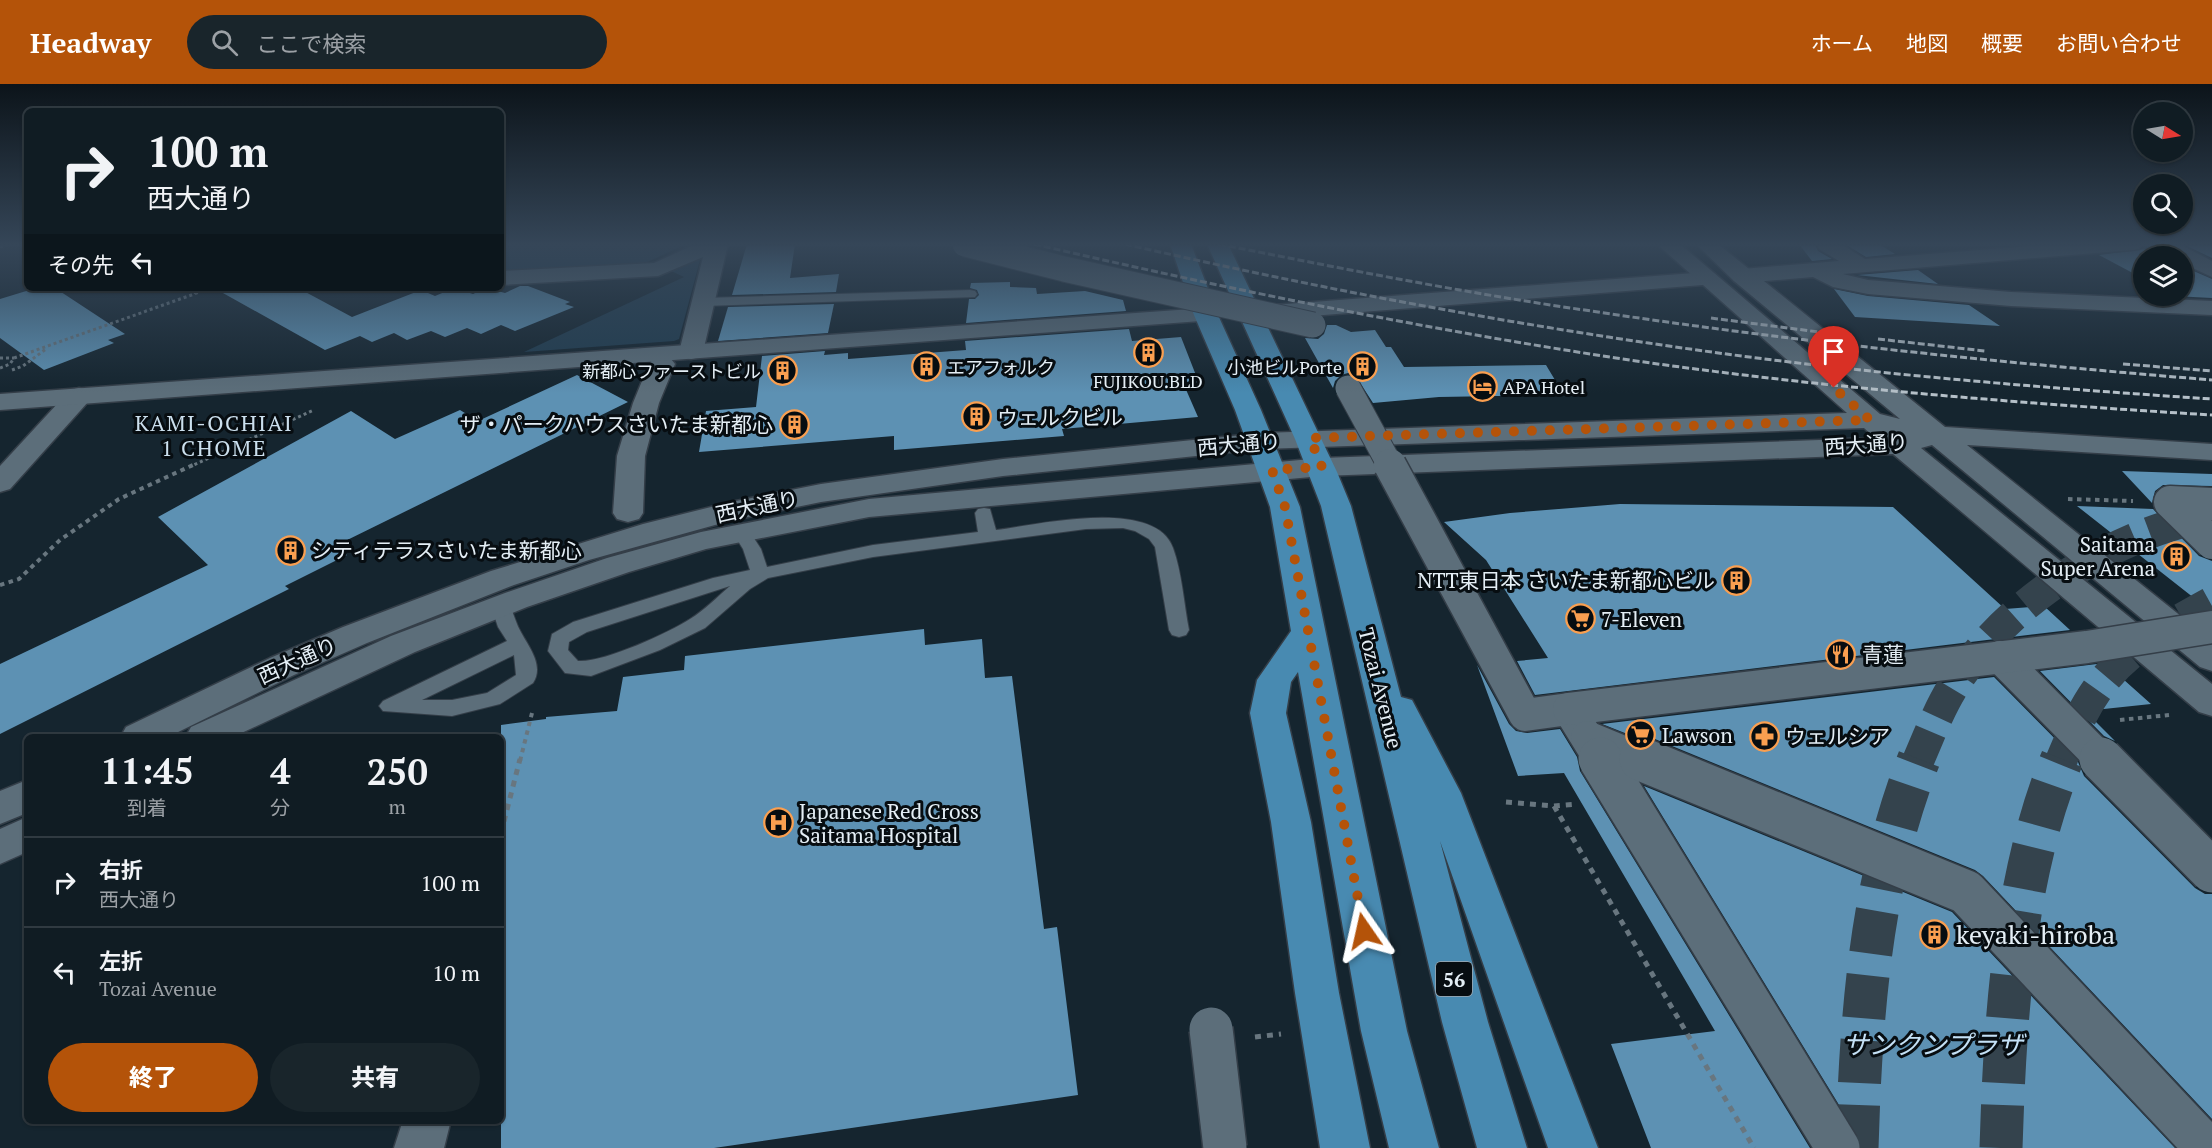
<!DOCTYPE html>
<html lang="ja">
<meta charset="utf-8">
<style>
:root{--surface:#101c23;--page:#19252b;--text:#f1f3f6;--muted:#9ca1a6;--line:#303a41;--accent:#b45309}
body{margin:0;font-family:"PT Serif","Noto Sans JP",serif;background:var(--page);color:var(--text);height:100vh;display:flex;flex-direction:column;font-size:22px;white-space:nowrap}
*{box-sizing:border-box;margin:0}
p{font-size:20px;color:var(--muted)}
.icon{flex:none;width:33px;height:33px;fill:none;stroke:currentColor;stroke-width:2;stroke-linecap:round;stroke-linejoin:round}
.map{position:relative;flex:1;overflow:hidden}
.details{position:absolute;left:24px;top:650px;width:480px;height:390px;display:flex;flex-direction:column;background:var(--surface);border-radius:9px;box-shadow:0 2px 4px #0004,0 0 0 2px var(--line)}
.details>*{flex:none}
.top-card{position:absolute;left:24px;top:24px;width:480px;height:183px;border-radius:9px;box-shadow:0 2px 4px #0004,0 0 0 2px var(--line);background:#101c23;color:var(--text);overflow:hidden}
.needle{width:39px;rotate:101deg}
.fabs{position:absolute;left:2133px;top:18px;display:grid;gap:12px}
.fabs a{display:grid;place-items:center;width:60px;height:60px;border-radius:50%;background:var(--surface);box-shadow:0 2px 4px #0004,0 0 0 2px var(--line);font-size:30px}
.pin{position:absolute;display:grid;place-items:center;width:51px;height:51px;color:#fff;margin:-62px -26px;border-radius:50% 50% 50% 0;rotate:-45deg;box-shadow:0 0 6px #0007}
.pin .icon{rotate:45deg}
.me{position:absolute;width:66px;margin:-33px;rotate:349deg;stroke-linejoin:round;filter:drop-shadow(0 0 4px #0008)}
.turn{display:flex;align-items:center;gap:21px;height:126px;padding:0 24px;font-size:27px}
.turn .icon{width:78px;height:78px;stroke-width:2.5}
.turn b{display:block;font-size:42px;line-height:51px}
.then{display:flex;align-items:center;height:57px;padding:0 24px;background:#0003;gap:12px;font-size:22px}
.eta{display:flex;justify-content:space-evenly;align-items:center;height:102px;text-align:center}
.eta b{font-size:36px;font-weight:800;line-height:42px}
.cta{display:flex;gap:12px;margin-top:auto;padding:12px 24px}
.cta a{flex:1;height:69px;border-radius:36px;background:var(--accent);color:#fff;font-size:24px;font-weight:800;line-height:69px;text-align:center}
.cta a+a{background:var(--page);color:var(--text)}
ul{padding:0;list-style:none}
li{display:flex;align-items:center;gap:18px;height:90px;padding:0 24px;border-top:2px solid var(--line)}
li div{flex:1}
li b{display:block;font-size:22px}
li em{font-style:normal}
header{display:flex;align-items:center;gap:36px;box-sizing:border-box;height:84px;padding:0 30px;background:var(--accent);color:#fff}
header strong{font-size:28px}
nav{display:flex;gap:33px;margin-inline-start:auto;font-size:21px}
.search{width:420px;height:54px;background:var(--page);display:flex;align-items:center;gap:15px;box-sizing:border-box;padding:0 21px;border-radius:33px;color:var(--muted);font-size:22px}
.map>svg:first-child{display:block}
.green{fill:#213d50}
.building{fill:#5d91b3}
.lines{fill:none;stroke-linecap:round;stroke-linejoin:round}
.highway-tunnel-far1{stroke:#34434d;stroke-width:32;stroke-dasharray:32 16;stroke-linecap:butt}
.highway-tunnel{stroke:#34434d;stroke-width:43;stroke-dasharray:43 22;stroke-linecap:butt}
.lane-casing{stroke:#343e48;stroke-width:2}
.street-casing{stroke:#343e48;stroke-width:3}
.secondary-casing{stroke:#343e48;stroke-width:3}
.primary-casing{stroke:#343e48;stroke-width:3}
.path-far2{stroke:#68767f;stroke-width:3;stroke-dasharray:3 3;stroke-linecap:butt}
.path-far1{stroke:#68767f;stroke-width:4;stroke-dasharray:4.5 4.5;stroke-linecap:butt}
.path{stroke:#68767f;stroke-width:5;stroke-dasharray:6 6;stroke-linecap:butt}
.lane{fill:#5c6e7a;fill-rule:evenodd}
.street{fill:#5c6e7a;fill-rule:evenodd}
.secondary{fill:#5c6e7a;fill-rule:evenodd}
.primary{fill:#488ab1;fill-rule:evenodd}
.rail{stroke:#b5c0c8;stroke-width:3;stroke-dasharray:7 3;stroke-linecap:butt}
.street-bridge-far2-casing{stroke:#343e48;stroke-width:27;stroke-linecap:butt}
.street-bridge-far1-casing{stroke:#343e48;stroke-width:35;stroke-linecap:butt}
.street-bridge-casing{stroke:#343e48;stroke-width:46;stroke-linecap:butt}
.street-bridge-far2{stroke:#5c6e7a;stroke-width:25}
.street-bridge-far1{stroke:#5c6e7a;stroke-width:32}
.street-bridge{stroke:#5c6e7a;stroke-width:43}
.route{stroke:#b45309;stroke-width:10;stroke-dasharray:0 18}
.labels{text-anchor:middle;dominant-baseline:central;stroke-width:6;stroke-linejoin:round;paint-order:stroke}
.far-poi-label{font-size:18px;fill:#e4eef5;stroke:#070d11;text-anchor:start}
.shield{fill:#070d11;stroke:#a2aab1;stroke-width:1.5}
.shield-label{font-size:20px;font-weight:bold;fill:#e4eef5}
.poi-label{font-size:21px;fill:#e4eef5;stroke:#070d11;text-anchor:start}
.street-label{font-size:21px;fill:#e4eef5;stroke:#070d11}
.neighbourhood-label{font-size:22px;letter-spacing:1.5px;fill:#cbdfed;stroke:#070d11}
.near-poi-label{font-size:26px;fill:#e4eef5;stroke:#070d11;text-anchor:start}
.near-park-label{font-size:26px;font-style:italic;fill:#c4e1f6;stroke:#070d11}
</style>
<header>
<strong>Headway</strong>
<div class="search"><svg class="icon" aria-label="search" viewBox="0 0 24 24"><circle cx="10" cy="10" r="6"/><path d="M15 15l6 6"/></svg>ここで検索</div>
<nav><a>ホーム</a><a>地図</a><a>概要</a><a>お問い合わせ</a></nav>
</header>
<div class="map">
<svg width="2212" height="1064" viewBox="0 0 2212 1064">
<rect width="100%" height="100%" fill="#15252f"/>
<g class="green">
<polygon points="501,160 686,160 641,181 501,191"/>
<polygon points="701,172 679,255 674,257 524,268 684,193 669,186"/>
</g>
<g class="building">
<polygon points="747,160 795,160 790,194 839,190 836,208 732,211"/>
<polygon points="1799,160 1815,160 1818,167 1832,175 1812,177"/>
<polygon points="1845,160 1879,160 1895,170 1866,173"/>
<polygon points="2212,160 2212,174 2187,162"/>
<polygon points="2153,164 2167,172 2144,172 2144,195 2099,171"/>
<polygon points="2182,182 2212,195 2212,214 2174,212 2182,212"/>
<polygon points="1918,186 1938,200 1857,191"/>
<polygon points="1010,198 1010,203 1036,204 1037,210 1085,207 1123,216 1126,227 966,239 969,215 975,215 979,211 977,206 970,204 971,199"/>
<polygon points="520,202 528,202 570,218 565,220 574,223 515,247 501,241 481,250 467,244 445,253 431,247 407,256 394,249 372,258 360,252 325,266 214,204 298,204 352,233 421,206 435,212 454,204 473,210 486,204 505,209"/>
<polygon points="36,204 55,204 125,250 108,256 114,259 44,286 0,254 0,215"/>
<polygon points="1834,205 1868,212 1969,221 2000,242 1855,233"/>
<polygon points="834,220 828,249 718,257 728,223"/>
<polygon points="1327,241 1336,241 1351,248 1375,246 1386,263 1391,263 1404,283 1546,281 1564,311 1439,313 1373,319 1355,291 1348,289 1341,291 1335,297 1333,304 1305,254 1318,255 1324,250"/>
<polygon points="1129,245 1132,257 1181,253 1199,299 1184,301 1198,333 1062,345 1064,352 894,366 894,352 699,368 706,327 756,323 762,272 825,267 824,271 848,269 848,275 966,266 965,257"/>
<polygon points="577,291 628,318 335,462 347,471 285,502 289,505 0,650 0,580 208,481 158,433 351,327 395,355 460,326 478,337"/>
<polygon points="2122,387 2212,390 2212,402 2163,401 2155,407 2152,419"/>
<polygon points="1620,420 1893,423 2005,525 2044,522 2070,546 1535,611 1517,577 1548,574 1486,476 1444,438 1510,429"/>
<polygon points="2077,422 2153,425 2199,472 2212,477 2212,525 2208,525"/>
<polygon points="924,545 925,561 982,555 985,594 1012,592 1044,845 1057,843 1078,1011 714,1064 501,1064 501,641 546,635 546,633 617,627 623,593 684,586 685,572"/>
<polygon points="2105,579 2151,620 2085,627 2115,657 2104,652 2040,587"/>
<polygon points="1477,581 1509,640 1516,647 1527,649 1560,645 1577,673 1580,687 1810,1064 1651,1064 1611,960 1715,947 1564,689 1518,692"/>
<polygon points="1994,593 2078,678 2084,692 2195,804 2205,810 2212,810 2212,1035 1983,792 1975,786 1650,653 1635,653 1602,640"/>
<polygon points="1644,702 1952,828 2175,1064 1862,1064 1858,1052"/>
</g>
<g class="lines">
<g class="highway-tunnel-far1">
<path d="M1918,677C1930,649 1941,620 1958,595C2000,532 2069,482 2139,453C2162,443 2187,437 2212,429"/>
<path d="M2061,677C2072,651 2082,626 2099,603C2126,565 2172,540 2212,518"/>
</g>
<g class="highway-tunnel">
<path d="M1857,1064C1861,932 1870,799 1919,675"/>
<path d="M2001,1064C2005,937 2013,794 2062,675"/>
</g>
<defs>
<g id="lane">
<polygon points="970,206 975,207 977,210 975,213 703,222 696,218 703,214"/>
<path d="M984,424L990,425L996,446C1037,441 1155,413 1173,464C1182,488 1184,521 1189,546L1186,551L1179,553L1172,551L1169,546L1155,463L1149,455L1135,447L1123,444L1086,445L873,473L768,494L750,505L705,544L660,566L591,592L565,589L548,567L552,550L573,538L713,494L750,486L743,465L733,449L736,445H748L761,465L767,483L873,461L978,448L975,429L978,425ZM730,502C717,513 705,526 690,535C668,549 603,579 578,577L568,566L569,558L587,548Z"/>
<path d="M501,516L508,518C512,525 514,533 517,540C524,558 546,579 533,599L500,620L452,632L383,627L379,622L383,617L507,557L498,543L491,522L494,518ZM514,571L516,591L487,609L452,616H422Z"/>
</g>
<g id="street">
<polygon points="696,160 728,160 703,268 700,273 691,275 682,273 679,268 703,173 658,192 501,201 501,187 654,179"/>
<polygon points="1817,160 1841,160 1865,175 2057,160 2141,160 2139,165 2131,166 1843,190 1868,196 2011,208 2212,217 2212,231 2011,222 1868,210 1833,203 1813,193 1742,199 1734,197 1731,192 1734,187 1742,185 1839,177 1819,165"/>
<path d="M2153,160H2179L2212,177V193L2182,179V172C2171,172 2158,170 2153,160Z"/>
<polygon points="1707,188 1715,190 1718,195 1715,200 1259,236 1251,234 1247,229 1251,224 1259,222"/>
<polygon points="662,272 671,275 675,280 659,319 645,372 643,429 639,435 628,438 617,435 613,429 617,372 633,319 649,280 653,275"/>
<polygon points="79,304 88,306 92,312 88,318 10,405 0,408 0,382 70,306"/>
<polygon points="403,1036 451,1036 444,1064 394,1064"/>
</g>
<g id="secondary">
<polygon points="1657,160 1680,160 1880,330 1900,335 1734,197 1696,160 1718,160 1945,343 2212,360 2212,376 1967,361 2212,557 2212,587 2200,583 1932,361 1921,364 2212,600 2212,632 2199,628 1893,370 1322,392 869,433 706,465 629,488 527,523 415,568 235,652 186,652 191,643 391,552 505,509 607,474 701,448 869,415 1322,374 1875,354 1864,344 1263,365 1003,392 821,418 733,436 589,476 514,501 367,559 294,591 170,652 121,652 126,643 270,574 343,543 491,487 643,440 731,418 821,400 1003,375 1263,349 1847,329"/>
<polygon points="1206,224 1214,226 1218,231 1214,236 0,326 0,310"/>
<polygon points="27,696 27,729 0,740 0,707"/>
<polygon points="27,733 27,768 0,780 0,745"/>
</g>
<g id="primary">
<polygon points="1170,160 1191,160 1218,231 1261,326 1300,423 1407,947 1439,1064 1389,1064 1361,947 1298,588 1291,598 1286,629 1311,738 1339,909 1370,1064 1320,1064 1295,909 1271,738 1250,629 1257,596 1291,547 1270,423 1235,326 1194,231"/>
<polygon points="1207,160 1228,160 1337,388 1351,422 1401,613 1412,616 1461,709 1598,1064 1548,1064 1440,757 1488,938 1527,1064 1477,1064 1442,938 1321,422 1295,355"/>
</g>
</defs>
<use href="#lane" class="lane-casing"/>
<use href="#street" class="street-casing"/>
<use href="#secondary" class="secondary-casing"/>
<use href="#primary" class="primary-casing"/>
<g class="path-far2">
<polyline points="0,163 9,160"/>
<polyline points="25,165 27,167"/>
<polyline points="183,204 196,209"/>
<polyline points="0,274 14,274"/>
<polyline points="0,284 10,280 14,274 211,204"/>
<polyline points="12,286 23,282 46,265"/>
<polyline points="189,383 314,326"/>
</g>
<g class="path-far1">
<polyline points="2068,415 2133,417"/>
<polyline points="0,501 19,495 60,456 119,415 193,381"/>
<polyline points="2120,636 2169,631"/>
<polyline points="520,677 533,625"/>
</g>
<g class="path">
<polyline points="1506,718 1554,722 1577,720"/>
<polyline points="1554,722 1754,1064"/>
<polyline points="501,749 520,675"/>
<polyline points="1255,953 1281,950"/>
</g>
<use href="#lane" class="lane"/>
<use href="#street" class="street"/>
<use href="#secondary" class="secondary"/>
<use href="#primary" class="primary"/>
<g class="rail">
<path d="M1034,160C1227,205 1420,244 1616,274C1813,303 2013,319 2212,331"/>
<path d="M1125,160C1303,201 1482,235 1662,261C1845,288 2028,303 2212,315"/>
<path d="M1219,160C1343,185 1466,209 1591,227C1797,258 2004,279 2212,296"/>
<polyline points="1711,234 1842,251"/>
<polyline points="1878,255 1985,267"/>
<polyline points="2123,280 2212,287"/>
</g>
<defs>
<g id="street-bridge-far2">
<polyline points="965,160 1064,185 1313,241"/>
<polyline points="1348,304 1391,383"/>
</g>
<g id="street-bridge-far1">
<polyline points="1390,381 1525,631 1569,625 1601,677"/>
<polyline points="2212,420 2170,418 2212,459"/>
<polyline points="2000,573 2103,677"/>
<polyline points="1569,625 2087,563 2212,543"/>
<polyline points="1587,653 1645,677"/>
</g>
<g id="street-bridge">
<polyline points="1600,675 1838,1064"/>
<polyline points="1641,675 1966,808 2207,1064"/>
<polyline points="2101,675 2212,787"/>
<polyline points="1211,945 1225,1064"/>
</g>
</defs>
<use href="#street-bridge-far2" class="street-bridge-far2-casing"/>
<use href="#street-bridge-far1" class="street-bridge-far1-casing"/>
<use href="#street-bridge" class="street-bridge-casing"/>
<use href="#street-bridge-far2" class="street-bridge-far2"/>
<use href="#street-bridge-far1" class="street-bridge-far1"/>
<use href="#street-bridge" class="street-bridge"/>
</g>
<linearGradient id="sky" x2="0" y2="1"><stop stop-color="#0c141a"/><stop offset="0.52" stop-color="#354658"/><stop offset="1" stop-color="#354658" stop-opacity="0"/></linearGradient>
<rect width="2212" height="309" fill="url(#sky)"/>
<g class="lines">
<polyline class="route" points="1364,847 1285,423 1272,386 1322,383 1310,354 1870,336 1834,304"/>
</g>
<defs>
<symbol id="building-ring" viewBox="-11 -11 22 22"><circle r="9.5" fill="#070d11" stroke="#fa9f50" stroke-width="1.5"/><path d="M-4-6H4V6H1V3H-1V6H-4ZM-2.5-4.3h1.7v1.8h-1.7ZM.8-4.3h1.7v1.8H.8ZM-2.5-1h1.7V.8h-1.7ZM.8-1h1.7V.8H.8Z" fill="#fa9f50"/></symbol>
<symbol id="hotel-ring" viewBox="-11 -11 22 22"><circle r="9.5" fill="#070d11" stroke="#fa9f50" stroke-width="1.5"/><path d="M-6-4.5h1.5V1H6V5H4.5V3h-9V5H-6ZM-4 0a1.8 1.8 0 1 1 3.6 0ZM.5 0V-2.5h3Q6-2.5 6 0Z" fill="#fa9f50"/></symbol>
<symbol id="supermarket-ring" viewBox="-11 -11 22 22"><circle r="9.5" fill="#070d11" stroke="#fa9f50" stroke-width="1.5"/><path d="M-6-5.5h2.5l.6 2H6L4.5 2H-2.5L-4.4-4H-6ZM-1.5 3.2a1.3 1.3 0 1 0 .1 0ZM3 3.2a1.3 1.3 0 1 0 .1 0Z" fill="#fa9f50"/></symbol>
<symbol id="restaurant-ring" viewBox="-11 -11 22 22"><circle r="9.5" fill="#070d11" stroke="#fa9f50" stroke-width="1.5"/><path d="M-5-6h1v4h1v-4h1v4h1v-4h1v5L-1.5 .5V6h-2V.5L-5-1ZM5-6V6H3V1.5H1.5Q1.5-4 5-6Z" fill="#fa9f50"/></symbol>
<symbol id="pharmacy-ring" viewBox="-11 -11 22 22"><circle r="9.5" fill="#070d11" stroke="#fa9f50" stroke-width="1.5"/><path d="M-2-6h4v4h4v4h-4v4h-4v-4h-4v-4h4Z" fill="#fa9f50"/></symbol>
<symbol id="hospital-ring" viewBox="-11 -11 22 22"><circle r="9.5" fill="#070d11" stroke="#fa9f50" stroke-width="1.5"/><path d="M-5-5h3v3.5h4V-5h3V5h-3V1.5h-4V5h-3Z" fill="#fa9f50"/></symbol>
</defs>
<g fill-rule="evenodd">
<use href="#building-ring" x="1132" y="252" width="33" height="33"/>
<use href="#building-ring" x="910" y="266" width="33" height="33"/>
<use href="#building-ring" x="1346" y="266" width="33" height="33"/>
<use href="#building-ring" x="766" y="270" width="33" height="33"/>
<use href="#hotel-ring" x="1466" y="286" width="33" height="33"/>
<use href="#building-ring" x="960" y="316" width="33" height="33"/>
<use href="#building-ring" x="778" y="324" width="33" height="33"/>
<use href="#building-ring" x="274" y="450" width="33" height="33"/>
<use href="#building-ring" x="2160" y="456" width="33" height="33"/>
<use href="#building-ring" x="1720" y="480" width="33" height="33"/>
<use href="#supermarket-ring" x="1564" y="518" width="33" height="33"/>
<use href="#restaurant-ring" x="1824" y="554" width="33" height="33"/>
<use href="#supermarket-ring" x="1624" y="634" width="33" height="33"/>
<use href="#pharmacy-ring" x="1748" y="636" width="33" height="33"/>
<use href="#hospital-ring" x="762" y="722" width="33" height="33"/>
<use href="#building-ring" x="1918" y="834" width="33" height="33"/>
</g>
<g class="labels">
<g class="far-poi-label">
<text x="947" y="283">エアフォルク</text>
<text x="1342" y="283" text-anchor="end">小池ビルPorte</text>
<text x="761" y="287" text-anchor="end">新都心ファーストビル</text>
<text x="1148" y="297" text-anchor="middle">FUJIKOU.BLD</text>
<text x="1503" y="303">APA Hotel</text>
</g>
<rect class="shield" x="1436" y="878" width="36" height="34" rx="4.5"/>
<g class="shield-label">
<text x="1454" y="895">56</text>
</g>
<g class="poi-label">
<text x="997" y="333">ウェルクビル</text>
<text x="773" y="340" text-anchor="end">ザ・パークハウスさいたま新都心</text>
<text x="2155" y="460" text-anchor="end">Saitama<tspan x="2155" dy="24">Super Arena</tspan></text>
<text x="311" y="466">シティテラスさいたま新都心</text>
<text x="1715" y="496" text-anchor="end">NTT東日本 さいたま新都心ビル</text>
<text x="1601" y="535">7-Eleven</text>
<text x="1862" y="570">青蓮</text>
<text x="1662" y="651">Lawson</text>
<text x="1785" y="652">ウェルシア</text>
<text x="799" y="727">Japanese Red Cross<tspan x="799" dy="24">Saitama Hospital</tspan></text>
</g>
<g class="street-label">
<text transform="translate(1239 360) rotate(-5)">西大通り</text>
<text transform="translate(1866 360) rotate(-4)">西大通り</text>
<text transform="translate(757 422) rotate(-12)">西大通り</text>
<text transform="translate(297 576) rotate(-24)">西大通り</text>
<text transform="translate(1381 604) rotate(76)">Tozai Avenue</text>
</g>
<g class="neighbourhood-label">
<text x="214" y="338">KAMI-OCHIAI<tspan x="214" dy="25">1 CHOME</tspan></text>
</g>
<g class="near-poi-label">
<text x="1956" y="850">keyaki-hiroba</text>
</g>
<g class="near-park-label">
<text x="1933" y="960">サンクンプラザ</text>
</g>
</g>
</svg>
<div class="fabs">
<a><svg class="needle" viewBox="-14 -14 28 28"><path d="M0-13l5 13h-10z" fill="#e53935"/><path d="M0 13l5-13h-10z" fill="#9ca1a6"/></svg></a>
<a><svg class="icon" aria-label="search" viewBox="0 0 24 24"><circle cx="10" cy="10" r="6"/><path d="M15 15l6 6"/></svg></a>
<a><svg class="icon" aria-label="layers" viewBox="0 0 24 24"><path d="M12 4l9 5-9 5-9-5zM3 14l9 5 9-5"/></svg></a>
</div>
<div class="pin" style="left:1834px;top:304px;background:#d93025"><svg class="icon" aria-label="arrive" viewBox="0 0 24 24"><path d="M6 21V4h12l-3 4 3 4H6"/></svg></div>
<svg class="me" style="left:1364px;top:847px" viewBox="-20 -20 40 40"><path d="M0-17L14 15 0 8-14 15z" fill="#b45309" stroke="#fff" stroke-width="4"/></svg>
<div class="top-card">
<div class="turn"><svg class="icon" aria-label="right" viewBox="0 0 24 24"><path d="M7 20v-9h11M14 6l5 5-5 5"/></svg><div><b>100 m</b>西大通り</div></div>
<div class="then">その先<svg class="icon" aria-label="left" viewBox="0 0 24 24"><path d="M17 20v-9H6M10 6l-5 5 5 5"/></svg></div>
</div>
<section class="details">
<div class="eta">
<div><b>11:45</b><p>到着</p></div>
<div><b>4</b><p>分</p></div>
<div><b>250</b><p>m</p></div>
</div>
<ul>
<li><svg class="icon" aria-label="right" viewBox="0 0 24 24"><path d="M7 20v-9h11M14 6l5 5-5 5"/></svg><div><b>右折</b><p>西大通り</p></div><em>100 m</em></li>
<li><svg class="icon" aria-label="left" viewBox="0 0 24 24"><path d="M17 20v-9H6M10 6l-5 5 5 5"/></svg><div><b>左折</b><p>Tozai Avenue</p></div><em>10 m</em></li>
</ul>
<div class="cta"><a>終了</a><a>共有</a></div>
</section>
</div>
